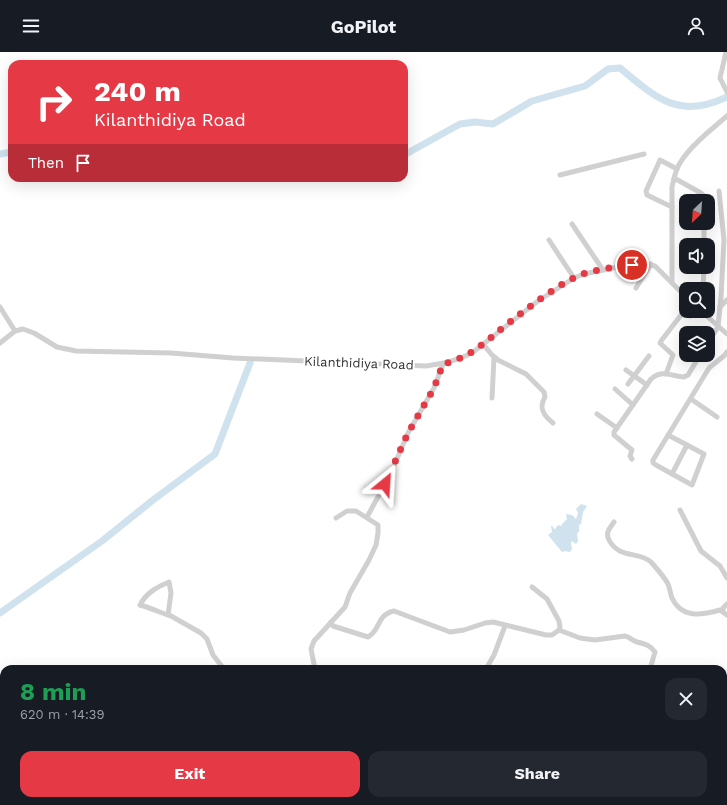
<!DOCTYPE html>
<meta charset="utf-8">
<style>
:root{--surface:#171b24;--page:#242831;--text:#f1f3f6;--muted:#9ea1a6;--accent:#e63946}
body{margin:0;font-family:"Work Sans",sans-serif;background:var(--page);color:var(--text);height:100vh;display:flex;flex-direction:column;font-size:15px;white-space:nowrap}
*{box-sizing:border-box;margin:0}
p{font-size:13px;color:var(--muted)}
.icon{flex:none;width:22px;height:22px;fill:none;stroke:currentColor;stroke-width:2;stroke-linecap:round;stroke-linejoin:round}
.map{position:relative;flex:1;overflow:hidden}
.panel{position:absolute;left:0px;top:613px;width:727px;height:140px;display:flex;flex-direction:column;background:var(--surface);border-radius:12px 12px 0 0;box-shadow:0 4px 16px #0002}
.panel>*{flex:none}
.top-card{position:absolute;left:8px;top:8px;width:400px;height:122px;border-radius:12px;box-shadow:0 4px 16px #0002;background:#e63946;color:#fff;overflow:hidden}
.needle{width:26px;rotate:205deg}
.buttons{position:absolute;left:679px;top:142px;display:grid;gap:8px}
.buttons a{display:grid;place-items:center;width:36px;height:36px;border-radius:8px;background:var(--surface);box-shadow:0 4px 16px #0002;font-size:20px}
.pin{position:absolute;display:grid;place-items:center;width:34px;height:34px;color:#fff;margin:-17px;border:2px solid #fff;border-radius:50%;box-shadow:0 1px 4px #0007}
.me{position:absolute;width:44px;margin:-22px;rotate:27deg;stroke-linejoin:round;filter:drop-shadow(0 0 3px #0008)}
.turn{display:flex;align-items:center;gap:14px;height:84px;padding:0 20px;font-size:18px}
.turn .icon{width:52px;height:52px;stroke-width:2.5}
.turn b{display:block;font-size:28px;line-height:34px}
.then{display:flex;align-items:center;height:38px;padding:0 20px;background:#0003;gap:8px;font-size:15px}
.round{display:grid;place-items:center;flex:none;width:42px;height:42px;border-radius:12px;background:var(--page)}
.summary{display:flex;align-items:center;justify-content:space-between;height:68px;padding:0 20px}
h1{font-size:24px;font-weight:700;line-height:30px;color:#1e9e55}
.cta{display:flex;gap:8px;margin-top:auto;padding:8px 20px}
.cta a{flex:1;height:46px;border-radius:12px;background:var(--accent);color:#fff;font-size:16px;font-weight:700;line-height:46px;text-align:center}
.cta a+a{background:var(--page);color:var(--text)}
header{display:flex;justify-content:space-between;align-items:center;height:52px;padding:0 20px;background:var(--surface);font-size:18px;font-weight:700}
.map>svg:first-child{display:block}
.water{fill:#cfe2ee}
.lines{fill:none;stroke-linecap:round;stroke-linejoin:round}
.river{stroke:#cfe2ee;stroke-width:7}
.minor{stroke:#d0d0d0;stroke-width:5}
.route{stroke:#e63946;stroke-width:7;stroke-dasharray:0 12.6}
.labels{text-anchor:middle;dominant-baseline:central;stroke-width:4;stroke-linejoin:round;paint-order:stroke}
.street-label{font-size:13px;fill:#333;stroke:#fff}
</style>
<header><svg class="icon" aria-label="menu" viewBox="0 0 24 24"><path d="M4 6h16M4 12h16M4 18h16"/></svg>GoPilot<svg class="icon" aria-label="person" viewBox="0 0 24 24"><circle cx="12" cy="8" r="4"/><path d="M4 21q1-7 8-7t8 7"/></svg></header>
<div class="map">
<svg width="727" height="753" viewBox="0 0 727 753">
<rect width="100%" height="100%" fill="#fff"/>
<polygon class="water" points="581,452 587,454 583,460 581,472 579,473 579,480 577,481 578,489 576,492 572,489 571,491 572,497 570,500 565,499 562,500 548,483 552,480 551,474 553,474 553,476 555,477 558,473 561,474 562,472 567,467 566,462 572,463 576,467 578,461 576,457"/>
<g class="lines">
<g class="river">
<polyline points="0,102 12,100"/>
<path d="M404,103L460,72L475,70L493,72L532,49L585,34L608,17L620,16C656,46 679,68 727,45"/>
<polyline points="0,561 102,489 153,448 215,402 250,311"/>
</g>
<g class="minor">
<polyline points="726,0 720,26 727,40"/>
<polyline points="560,123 644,102"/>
<polyline points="674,126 701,141 704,144 704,149"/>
<polyline points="672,155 647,143 646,139 660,108 677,117"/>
<polyline points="572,172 603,218"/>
<polyline points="549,188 574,226"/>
<polyline points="704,193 704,171"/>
<path d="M672,231V135C674,128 675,118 680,111C690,94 712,77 727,64"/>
<polyline points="636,236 651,212"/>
<polyline points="703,237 704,215"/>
<polyline points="0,255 15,279"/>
<polyline points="720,255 727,248"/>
<polyline points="701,259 727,282"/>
<path d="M0,291L15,279L23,277L34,281L57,295L76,299L171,301L233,306L426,314C442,312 457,309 472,301L538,249L574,226L584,222L627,213L643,212L655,214L686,245"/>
<polyline points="708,291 718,275 721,245 724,188 719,139"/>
<path d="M483,292L492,303L498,308L526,322L544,340L545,345C538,356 544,364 553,371"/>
<polyline points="684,294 686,295"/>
<polyline points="626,318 647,333"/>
<polyline points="666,322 673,303 660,291 661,289 681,263 685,260 690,264 696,259"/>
<polyline points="628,332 649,304"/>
<polyline points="615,337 633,353"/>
<polyline points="492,346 494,305"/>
<polyline points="691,347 717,365"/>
<polyline points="597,362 617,376"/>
<polyline points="668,383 704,402 692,433 656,413 653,411 653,408 709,316 725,303 727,300"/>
<path d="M632,407L630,404L632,398L614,383V380L651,327C662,317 671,324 684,325L688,323L700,303"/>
<polyline points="672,422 687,393"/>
<polyline points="680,458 701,499 720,514 727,526"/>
<polyline points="367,465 391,421 408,381 434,336 443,312"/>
<path d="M614,470C610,476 605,480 609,488C619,507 639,499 651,510C657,517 663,523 668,532C670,536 670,541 672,546C682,567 702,563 720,558L727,563"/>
<polyline points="532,535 547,547 559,569 560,575 559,578"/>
<polyline points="723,559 723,556 727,552"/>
<path d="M168,563L171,541L169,530C157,535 146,541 140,553C151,556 161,561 171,564L201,581L207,587L213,603L224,617"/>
<path d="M331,570L333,574L368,585C381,578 376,563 394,559L450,580L464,578L485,571L493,570L546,583H552L559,578L580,586L595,588L625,584C630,585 633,589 637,590C645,592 650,593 655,600L650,617"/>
<polyline points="315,617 311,597 314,589 345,555 350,541 369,508 376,493 378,481 378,473 356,459 347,459 336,466"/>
<polyline points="486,617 494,603 505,574"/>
<polyline points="723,692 727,695"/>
<polyline points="351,749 351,753"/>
<polyline points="239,753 242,749"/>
<polyline points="387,753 388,749"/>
</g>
</g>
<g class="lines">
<path class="route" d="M385,432L408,381L434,336L443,312C472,305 487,288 510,270C528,256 562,229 583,222C598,217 616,215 632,213"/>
</g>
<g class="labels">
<g class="street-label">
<text transform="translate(359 311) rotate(2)">Kilanthidiya Road</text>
</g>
</g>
</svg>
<div class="buttons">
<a><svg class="needle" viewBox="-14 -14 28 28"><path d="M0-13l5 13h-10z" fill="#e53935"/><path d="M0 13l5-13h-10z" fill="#9ea1a6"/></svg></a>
<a><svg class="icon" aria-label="sound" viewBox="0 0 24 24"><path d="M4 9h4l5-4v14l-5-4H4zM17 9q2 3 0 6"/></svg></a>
<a><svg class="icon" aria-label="search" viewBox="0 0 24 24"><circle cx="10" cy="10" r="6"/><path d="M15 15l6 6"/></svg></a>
<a><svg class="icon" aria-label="layers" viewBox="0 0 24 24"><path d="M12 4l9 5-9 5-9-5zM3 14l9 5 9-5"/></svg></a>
</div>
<div class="pin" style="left:632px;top:213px;background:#d93025"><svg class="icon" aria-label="arrive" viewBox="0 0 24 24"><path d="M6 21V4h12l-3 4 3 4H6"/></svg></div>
<svg class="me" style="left:385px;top:432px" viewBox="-20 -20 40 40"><path d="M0-17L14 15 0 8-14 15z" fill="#e63946" stroke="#fff" stroke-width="4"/></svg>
<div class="top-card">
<div class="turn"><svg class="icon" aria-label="right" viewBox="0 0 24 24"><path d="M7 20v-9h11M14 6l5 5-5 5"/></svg><div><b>240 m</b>Kilanthidiya Road</div></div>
<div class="then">Then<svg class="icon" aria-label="arrive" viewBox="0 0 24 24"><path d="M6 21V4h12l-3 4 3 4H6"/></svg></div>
</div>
<section class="panel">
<div class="summary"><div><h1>8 min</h1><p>620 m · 14:39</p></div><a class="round"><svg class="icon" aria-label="close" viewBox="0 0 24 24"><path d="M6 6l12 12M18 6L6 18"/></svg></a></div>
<div class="cta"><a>Exit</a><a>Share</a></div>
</section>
</div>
